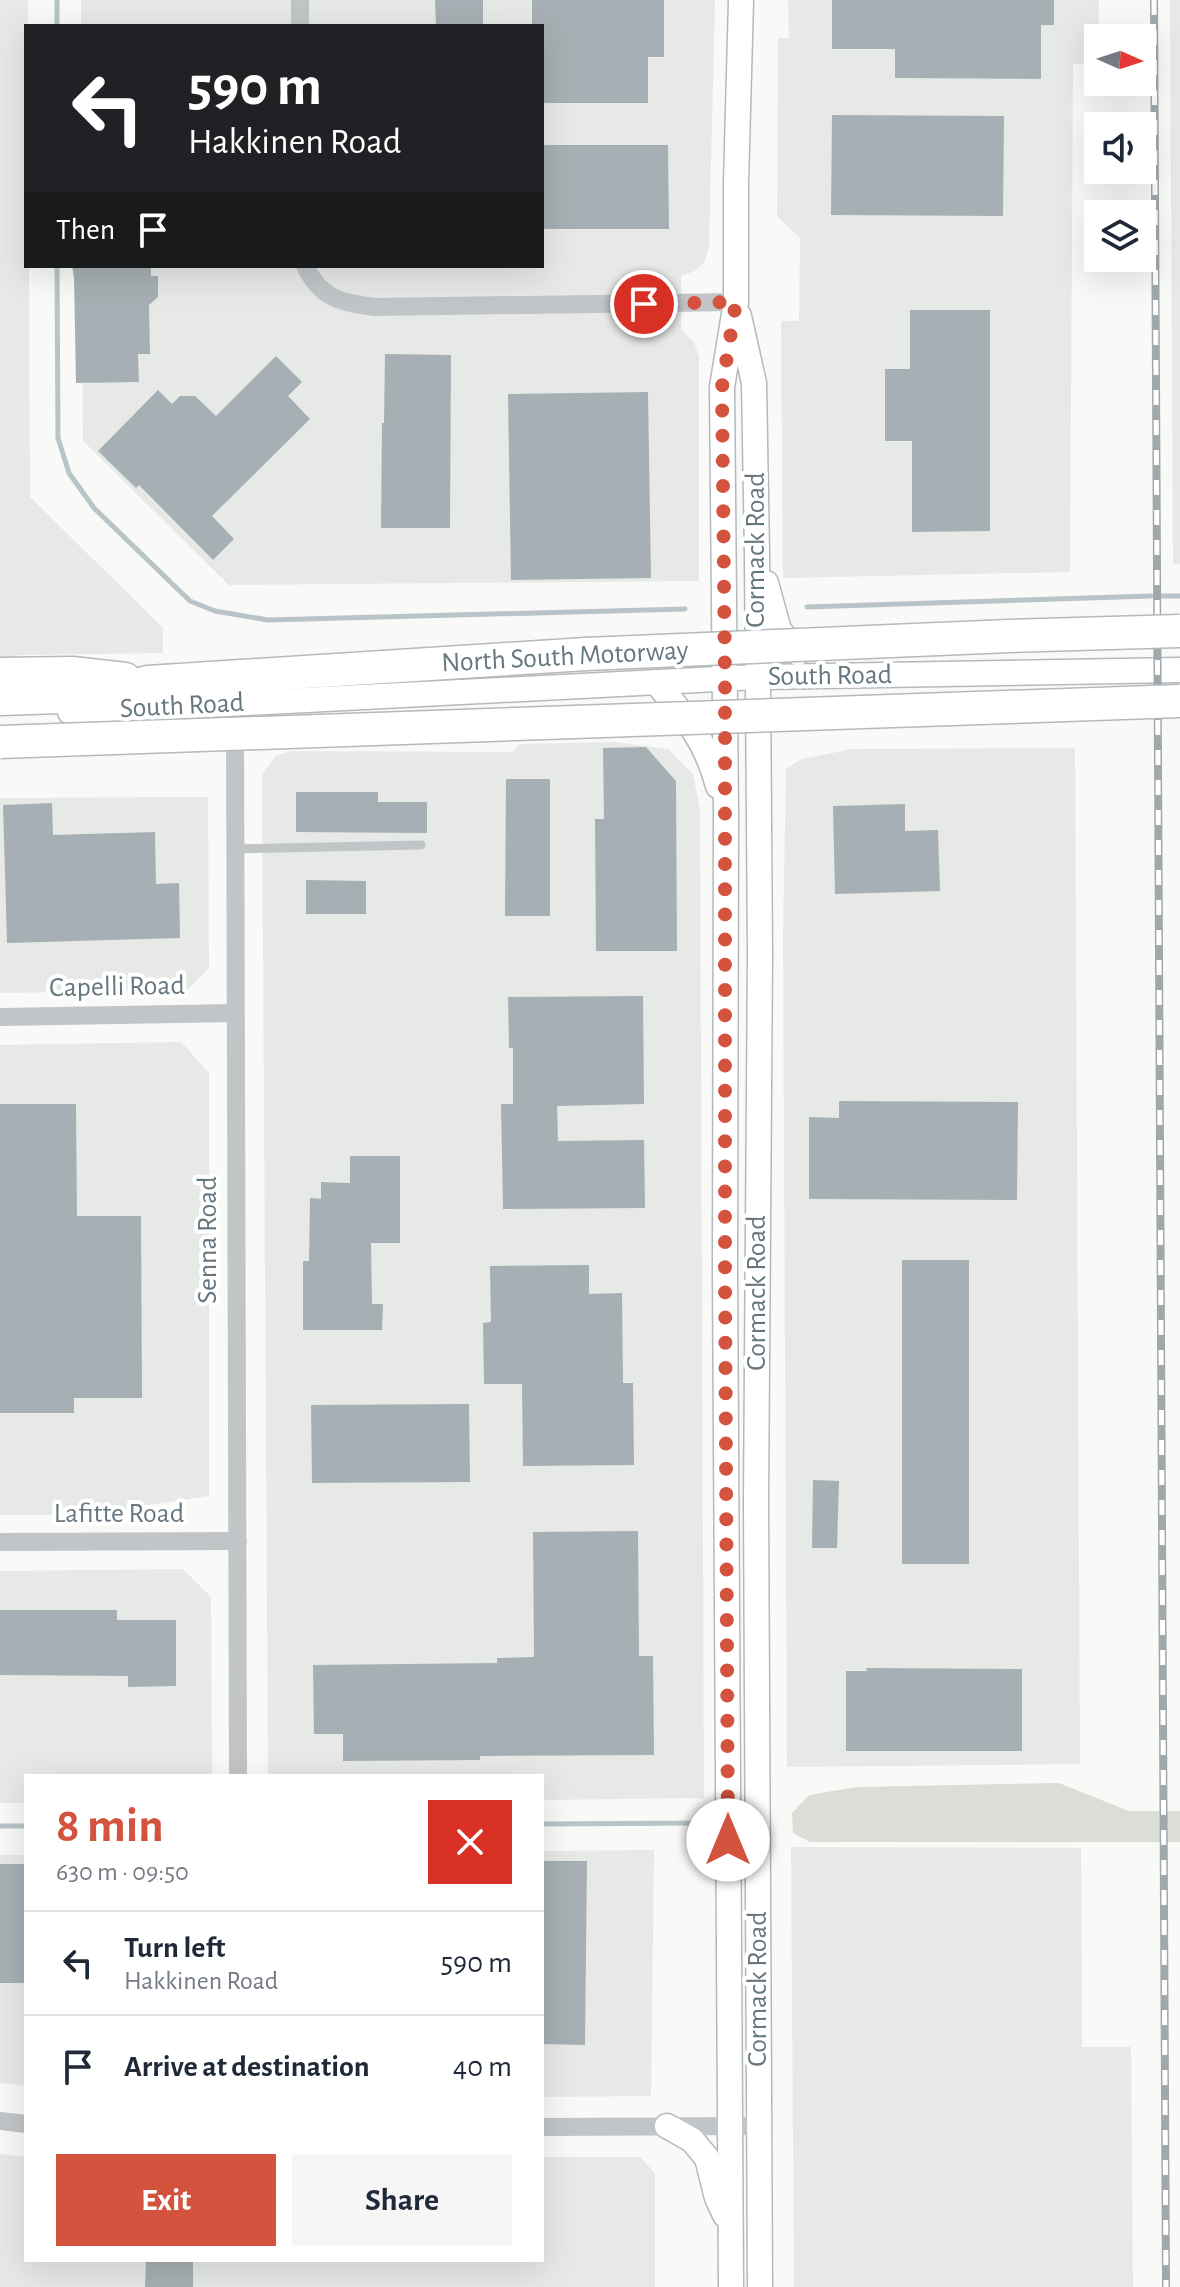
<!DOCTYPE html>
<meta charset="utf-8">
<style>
:root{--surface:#fff;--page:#f6f6f7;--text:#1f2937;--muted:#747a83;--line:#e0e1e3;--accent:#d3533e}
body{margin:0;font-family:"Alegreya Sans",sans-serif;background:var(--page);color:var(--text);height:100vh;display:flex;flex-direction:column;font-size:30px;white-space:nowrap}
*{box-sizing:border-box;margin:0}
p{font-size:26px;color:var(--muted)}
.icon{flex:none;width:44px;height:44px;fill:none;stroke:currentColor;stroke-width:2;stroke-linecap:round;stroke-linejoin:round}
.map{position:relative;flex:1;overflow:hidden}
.drawer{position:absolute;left:24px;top:1774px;width:520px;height:488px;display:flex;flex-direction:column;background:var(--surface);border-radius:0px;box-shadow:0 8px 32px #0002}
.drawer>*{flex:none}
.top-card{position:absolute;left:24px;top:24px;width:520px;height:244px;border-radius:0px;box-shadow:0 8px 32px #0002;background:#202124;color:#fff;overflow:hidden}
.needle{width:52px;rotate:93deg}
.fabs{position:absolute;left:1084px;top:24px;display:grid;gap:16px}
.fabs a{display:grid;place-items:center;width:72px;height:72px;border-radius:0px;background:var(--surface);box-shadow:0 8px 32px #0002;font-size:40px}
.pin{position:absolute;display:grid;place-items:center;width:68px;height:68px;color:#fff;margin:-34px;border:4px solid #fff;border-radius:50%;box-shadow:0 2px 8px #0007}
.me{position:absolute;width:88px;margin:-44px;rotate:0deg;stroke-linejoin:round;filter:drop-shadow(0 0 6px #0008)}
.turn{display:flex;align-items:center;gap:28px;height:168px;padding:0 32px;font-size:36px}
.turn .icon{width:104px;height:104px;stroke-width:2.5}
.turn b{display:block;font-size:56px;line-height:68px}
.then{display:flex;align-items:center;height:76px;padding:0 32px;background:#0003;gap:16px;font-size:30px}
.round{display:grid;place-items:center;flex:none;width:84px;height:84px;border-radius:0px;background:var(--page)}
.overview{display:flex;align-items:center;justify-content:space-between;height:136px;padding:0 32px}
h1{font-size:48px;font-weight:600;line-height:60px;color:var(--accent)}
.primary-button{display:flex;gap:16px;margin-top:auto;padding:16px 32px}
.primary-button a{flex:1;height:92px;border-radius:0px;background:var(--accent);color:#fff;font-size:32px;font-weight:600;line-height:92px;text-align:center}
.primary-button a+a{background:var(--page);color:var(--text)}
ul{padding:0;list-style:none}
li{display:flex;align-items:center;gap:24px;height:104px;padding:0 32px;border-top:2px solid var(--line)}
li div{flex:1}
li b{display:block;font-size:30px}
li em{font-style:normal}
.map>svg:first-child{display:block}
.built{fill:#e7e9e7}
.green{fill:#daded7}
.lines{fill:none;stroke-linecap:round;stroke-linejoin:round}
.stream{stroke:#b8c4c7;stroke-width:5}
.building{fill:#a6afb3}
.secondary-casing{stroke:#b3b9bd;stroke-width:27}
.highway-casing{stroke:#b4b9bb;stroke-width:35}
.lane{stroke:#c1c5c8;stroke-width:9}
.street{stroke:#c1c5c8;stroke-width:18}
.secondary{stroke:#fff;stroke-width:24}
.highway{stroke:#fff;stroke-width:32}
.rail-casing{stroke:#a1a8ac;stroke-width:8}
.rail{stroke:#fff;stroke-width:5;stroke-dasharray:15;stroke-linecap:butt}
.highway-bridge-casing{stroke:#b4b9bb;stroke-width:35;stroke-linecap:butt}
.highway-bridge{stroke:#fff;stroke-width:32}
.route{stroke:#d3533e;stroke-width:14;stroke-dasharray:0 25.2}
.labels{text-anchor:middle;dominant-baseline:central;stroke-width:8;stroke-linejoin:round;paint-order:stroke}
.street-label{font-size:28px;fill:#66777f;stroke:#fff}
</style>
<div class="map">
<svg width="1180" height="2287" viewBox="0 0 1180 2287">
<rect width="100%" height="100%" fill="#f9f9f7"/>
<g class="built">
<polygon points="0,0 28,0 28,26 26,26 26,266 29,266 30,497 163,628 163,653 18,655 14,661 0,661"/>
<polygon points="81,0 715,0 709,245 705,261 695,271 681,276 681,330 694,342 699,357 699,581 229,585 83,441 82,266 542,266 542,26 81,26"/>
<polygon points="788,0 1099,0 1098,64 1073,64 1070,572 783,578 781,321 799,321 800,238 777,216 778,38 789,38"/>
<polygon points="1170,0 1180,0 1180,564 1173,564"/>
<polygon points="614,742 668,749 693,774 700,810 704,1798 542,1800 542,1776 268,1776 262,775 275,757 289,751 513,752 519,744"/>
<polygon points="1075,748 1080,1764 787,1767 783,938 786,769 801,759 853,749"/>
<polygon points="208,797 209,968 187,990 0,993 0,798"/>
<polygon points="181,1042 209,1073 209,1496 82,1515 0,1515 0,1045"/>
<polygon points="183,1569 211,1597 212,1776 26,1776 26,1803 0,1803 0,1571"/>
<polygon points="791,1847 1081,1848 1082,2047 1131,2047 1133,2287 794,2287"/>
<polygon points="654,1850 651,2096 542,2097 542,1851"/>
<polygon points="0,1855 26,1855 26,2086 0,2083"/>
<polygon points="0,2154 26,2157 26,2260 542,2260 542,2157 640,2157 655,2173 655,2287 0,2287"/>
</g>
<polygon class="green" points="1059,1783 1129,1811 1180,1811 1180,1842 810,1842 793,1833 792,1813 809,1795 857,1787"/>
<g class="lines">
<g class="stream">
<polyline points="57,0 57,26"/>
<polyline points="57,266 58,438 69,473 94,508 190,601 215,611 268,620 685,609"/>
<polyline points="1162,596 1180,596"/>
<polyline points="807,607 1151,596"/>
<polyline points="542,1824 700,1823"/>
<polyline points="0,1826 26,1826"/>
</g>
</g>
<g class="building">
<polygon points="435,0 483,0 483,26 436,26"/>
<polygon points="532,0 664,0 664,57 648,57 648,103 542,103 542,26 532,26"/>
<polygon points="832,0 1054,0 1054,25 1041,25 1041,79 895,78 895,49 832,49"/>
<polygon points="832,115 1004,116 1003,216 831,215"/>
<polygon points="542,145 668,145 669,229 542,229"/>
<polygon points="72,266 151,266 151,276 158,276 158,297 149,305 150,354 138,354 139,382 76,383 74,277"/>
<polygon points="910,310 990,310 990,531 912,532 912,441 885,441 885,369 910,369"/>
<polygon points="385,354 451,355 450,528 381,528 382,423 384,423"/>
<polygon points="276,356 302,382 288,396 310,419 212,516 234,539 213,560 139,485 136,488 98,451 158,390 172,404 180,396 195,396 216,416"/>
<polygon points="648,392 651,578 511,580 508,394"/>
<polygon points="646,747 676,781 677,951 596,951 595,819 604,819 603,748"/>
<polygon points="506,779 550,779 550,916 505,916"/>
<polygon points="296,792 378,792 378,802 427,802 427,833 296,832"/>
<polygon points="52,803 53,835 155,832 156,884 179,883 180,938 7,943 3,805"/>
<polygon points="905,804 905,831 938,830 940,891 835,894 833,806"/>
<polygon points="306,880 366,881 366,914 306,914"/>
<polygon points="643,996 644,1104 557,1106 558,1141 644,1140 645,1208 503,1209 501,1104 513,1104 513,1048 509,1048 508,997"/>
<polygon points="839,1101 1018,1102 1017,1200 809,1199 809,1117 839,1118"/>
<polygon points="0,1104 76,1104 77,1216 141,1216 142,1398 74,1398 74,1413 0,1413"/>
<polygon points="350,1156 400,1156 400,1243 371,1243 372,1304 383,1304 382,1330 303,1330 303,1261 309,1261 310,1198 321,1199 321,1182 350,1183"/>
<rect x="902" y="1260" width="67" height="304"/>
<polygon points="589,1265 589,1294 622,1293 623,1383 633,1383 634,1465 523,1466 522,1384 484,1384 483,1323 491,1322 490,1266"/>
<polygon points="469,1404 470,1482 312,1483 311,1405"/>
<polygon points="813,1480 839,1481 837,1548 812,1548"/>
<polygon points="638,1531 639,1656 653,1656 654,1755 480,1756 480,1760 343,1761 343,1734 314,1734 313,1665 497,1663 497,1658 534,1657 533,1532"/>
<polygon points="0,1610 117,1610 117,1620 176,1620 176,1686 128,1687 128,1676 0,1675"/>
<polygon points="866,1668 1022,1669 1022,1751 846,1751 846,1671 867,1671"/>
<polygon points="542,1861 587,1861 585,2045 542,2044"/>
<rect x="0" y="1864" width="26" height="119"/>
<polygon points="146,2260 193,2260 193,2287 145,2287"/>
</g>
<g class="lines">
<defs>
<g id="secondary">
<polyline points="739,316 754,383 757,554 760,954 756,1501 760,2287"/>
<polyline points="766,583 779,630 798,653"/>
<path d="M656,682C686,718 706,740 718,786"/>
<polyline points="70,712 757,677 1180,670"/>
<polyline points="667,2126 692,2140 707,2158 717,2198 725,2215"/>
<polyline points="731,2287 725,1270 726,815 722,387 736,302 736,184 741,0"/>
</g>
<g id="highway">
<polyline points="0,674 72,673 125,679"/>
<polyline points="0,699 91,696 148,682 586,654"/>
</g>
</defs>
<use href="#secondary" class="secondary-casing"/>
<use href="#highway" class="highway-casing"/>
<polyline class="lane" points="236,849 421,845"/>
<g class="street">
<polyline points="300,0 300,26"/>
<path d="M305,266C321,299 340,302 374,307L736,302"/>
<polyline points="235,726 238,1776"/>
<polyline points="0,1017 235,1013"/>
<polyline points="0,1542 238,1541"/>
<polyline points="0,2121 26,2124"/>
<polyline points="542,2127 758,2126"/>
</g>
<use href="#secondary" class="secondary"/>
<use href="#highway" class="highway"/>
<defs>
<polyline id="rail" points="1154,0 1166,2287"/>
</defs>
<use href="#rail" class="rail-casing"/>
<use href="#rail" class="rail"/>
<defs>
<g id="highway-bridge">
<polyline points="586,654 1009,636 1180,631"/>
<polyline points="0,742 1180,701"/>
</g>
</defs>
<use href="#highway-bridge" class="highway-bridge-casing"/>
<use href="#highway-bridge" class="highway-bridge"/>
</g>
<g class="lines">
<polyline class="route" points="644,304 736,302 722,387 725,679 725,1270 728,1840"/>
</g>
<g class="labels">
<g class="street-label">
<text transform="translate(756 550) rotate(-90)">Cormack Road</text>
<text transform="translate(565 657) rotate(-3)">North South Motorway</text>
<text transform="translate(830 676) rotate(-1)">South Road</text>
<text transform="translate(182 706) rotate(-3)">South Road</text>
<text transform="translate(117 987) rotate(-1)">Capelli Road</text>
<text transform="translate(208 1240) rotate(-90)">Senna Road</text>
<text transform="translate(757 1293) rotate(-90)">Cormack Road</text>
<text x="119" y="1514">Lafitte Road</text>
<text transform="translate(758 1989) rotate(-90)">Cormack Road</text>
</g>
</g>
</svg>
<div class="fabs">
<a><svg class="needle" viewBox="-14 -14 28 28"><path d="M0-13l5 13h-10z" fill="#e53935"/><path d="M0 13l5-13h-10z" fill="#747a83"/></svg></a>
<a><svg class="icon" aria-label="sound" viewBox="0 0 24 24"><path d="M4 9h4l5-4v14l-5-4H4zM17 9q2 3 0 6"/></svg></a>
<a><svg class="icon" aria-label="layers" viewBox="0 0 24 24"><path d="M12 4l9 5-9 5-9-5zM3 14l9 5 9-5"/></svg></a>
</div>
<div class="pin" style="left:644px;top:304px;background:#d93025"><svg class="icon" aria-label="arrive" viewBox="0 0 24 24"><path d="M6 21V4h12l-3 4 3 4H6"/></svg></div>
<svg class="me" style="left:728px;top:1840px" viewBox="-20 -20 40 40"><circle r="19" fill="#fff"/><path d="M0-13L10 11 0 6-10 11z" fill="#d3533e"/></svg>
<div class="top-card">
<div class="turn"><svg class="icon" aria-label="left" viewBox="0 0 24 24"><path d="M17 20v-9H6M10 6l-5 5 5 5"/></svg><div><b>590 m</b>Hakkinen Road</div></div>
<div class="then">Then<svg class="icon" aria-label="arrive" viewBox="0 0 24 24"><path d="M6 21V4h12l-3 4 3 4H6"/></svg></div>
</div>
<section class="drawer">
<div class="overview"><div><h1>8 min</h1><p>630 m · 09:50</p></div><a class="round" style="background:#d93025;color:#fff"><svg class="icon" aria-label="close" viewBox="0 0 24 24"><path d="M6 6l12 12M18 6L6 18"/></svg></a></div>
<ul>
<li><svg class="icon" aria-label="left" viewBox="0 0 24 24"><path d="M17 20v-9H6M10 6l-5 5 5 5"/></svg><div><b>Turn left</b><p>Hakkinen Road</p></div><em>590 m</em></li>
<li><svg class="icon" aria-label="arrive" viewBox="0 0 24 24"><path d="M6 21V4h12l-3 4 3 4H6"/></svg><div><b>Arrive at destination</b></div><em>40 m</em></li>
</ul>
<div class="primary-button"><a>Exit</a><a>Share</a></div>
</section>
</div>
